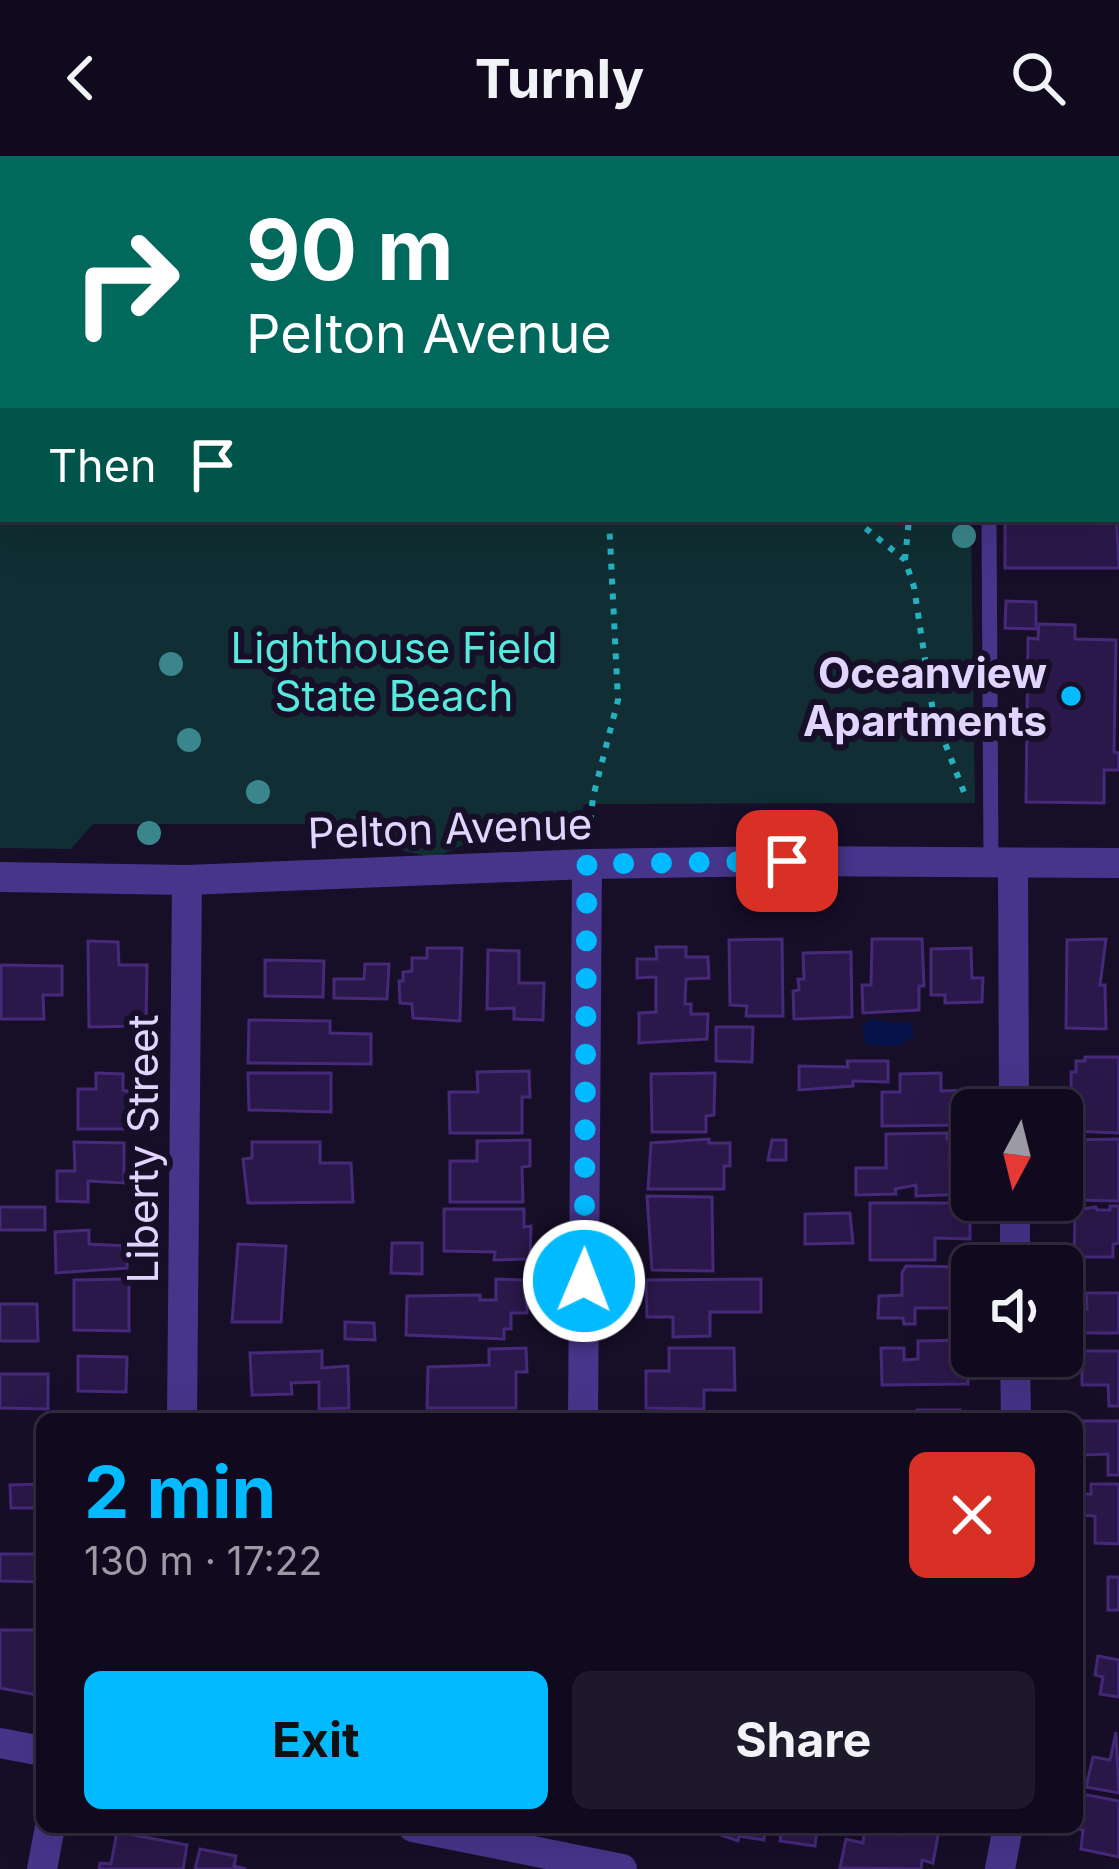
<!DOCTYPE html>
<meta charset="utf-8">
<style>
:root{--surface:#110a1e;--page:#1e182b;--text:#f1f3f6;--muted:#9c9aa4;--line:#302b3c;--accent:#01baff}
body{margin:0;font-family:Inter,sans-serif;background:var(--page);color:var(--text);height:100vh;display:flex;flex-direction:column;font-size:45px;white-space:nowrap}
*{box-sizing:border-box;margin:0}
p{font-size:39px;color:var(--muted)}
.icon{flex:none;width:66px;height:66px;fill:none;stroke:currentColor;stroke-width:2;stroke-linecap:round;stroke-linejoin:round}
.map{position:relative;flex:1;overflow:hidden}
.side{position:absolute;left:36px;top:1257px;width:1047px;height:420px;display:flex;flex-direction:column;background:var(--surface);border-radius:18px;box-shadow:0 12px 48px #0002,0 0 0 3px var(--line)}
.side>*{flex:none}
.guide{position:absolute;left:0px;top:0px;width:1119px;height:366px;box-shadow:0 12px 48px #0002,0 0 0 3px var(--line);background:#00695c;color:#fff;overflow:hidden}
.needle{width:78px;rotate:187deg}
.fabs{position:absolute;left:951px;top:933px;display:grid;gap:24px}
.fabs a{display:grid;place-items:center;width:132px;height:132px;border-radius:18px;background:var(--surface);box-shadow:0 12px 48px #0002,0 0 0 3px var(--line);font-size:60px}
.pin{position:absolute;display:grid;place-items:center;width:102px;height:102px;color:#fff;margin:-51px;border-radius:24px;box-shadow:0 6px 18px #0006}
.me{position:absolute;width:132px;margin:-66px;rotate:1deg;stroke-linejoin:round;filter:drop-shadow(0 0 9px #0008)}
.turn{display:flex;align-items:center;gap:42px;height:252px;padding:0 48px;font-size:54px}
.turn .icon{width:156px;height:156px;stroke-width:2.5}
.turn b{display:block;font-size:84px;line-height:102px}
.then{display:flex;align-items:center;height:114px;padding:0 48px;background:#0003;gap:24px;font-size:45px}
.round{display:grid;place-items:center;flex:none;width:126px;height:126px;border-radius:18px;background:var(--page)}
.summary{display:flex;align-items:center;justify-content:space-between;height:204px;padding:0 48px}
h1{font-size:72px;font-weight:700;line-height:90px;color:var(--accent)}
.button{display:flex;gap:24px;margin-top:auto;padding:24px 48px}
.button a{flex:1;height:138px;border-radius:18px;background:var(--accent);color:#111;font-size:48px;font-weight:700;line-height:138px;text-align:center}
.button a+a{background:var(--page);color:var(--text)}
header{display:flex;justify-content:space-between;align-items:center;height:156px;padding:0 48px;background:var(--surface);font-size:54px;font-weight:700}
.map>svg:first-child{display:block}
.green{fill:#102e33}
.water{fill:#061349}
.building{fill:#2b184b;stroke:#462979;stroke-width:3}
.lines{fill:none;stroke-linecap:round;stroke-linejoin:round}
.path{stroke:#26b1c2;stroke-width:6;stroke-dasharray:6 9;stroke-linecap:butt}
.service{stroke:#47358b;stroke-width:15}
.minor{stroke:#47358b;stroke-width:30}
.tree{fill:#3a868c}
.route{stroke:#01baff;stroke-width:21;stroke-dasharray:0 37.8}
.poi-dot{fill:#01baff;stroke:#170e28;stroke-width:4.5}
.labels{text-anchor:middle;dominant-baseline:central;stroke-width:12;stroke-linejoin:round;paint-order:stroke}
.park-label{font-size:42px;fill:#57e9de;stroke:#170e28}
.poi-label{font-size:42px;font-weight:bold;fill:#e1d5ff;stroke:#170e28;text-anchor:end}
.street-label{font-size:42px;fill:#e1d5ff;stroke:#170e28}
</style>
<header><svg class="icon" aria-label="back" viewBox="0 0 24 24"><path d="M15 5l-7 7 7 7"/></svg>Turnly<svg class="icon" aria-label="search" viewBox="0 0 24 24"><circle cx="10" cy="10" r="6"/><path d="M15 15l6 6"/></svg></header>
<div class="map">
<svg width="1119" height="1713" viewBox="0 0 1119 1713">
<rect width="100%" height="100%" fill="#170e28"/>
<polygon class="green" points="0,0 977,0 3,3 3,363 971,363 975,647 584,648 579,668 507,668 435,702 365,686 360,668 93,668 71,693 0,692"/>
<polygon class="water" points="871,862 892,867 911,866 914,880 898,890 871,889 865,886 862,871"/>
<g class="building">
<polygon points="1116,355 1119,412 1005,412 1005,363 1116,363"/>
<polygon points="1006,445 1036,446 1036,473 1005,472"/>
<polygon points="1039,468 1075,469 1075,483 1116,484 1114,596 1119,597 1119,614 1104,614 1104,647 1026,646 1028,482 1038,483"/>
<polygon points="782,783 783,860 746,860 747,850 730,849 729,784"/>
<polygon points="872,783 922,783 924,830 919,830 919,854 863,857 862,829 871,829"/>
<polygon points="1106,783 1100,829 1105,829 1106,873 1066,872 1067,784"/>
<polygon points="88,785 118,786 119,809 147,809 146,870 89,871"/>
<polygon points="656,791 686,791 686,801 708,801 709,822 686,823 685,848 691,848 691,858 708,858 707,883 639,887 639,857 656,856 656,821 637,822 637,803 657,803"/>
<polygon points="427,792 462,792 460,865 413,862 412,848 400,847 399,825 403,825 403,816 412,815 412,802 427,802"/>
<polygon points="971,792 972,822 983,822 982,846 945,847 945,839 931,839 931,793"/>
<polygon points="488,794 519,795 519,827 544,827 543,864 514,863 514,852 487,853"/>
<polygon points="851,796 852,861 794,863 793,835 799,834 798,823 804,823 803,797"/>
<polygon points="265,804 324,805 323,841 265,840"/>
<polygon points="365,808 389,808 387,843 334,842 334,823 364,823"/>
<polygon points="1,809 62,810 62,839 43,839 44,863 1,863"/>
<polygon points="249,864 330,865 330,877 371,878 371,908 248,907"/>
<polygon points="716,871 753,871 752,906 716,905"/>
<polygon points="1085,901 1119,901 1119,977 1072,975 1071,916 1076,916 1076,905 1085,905"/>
<polygon points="847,905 888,905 888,926 853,925 853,930 799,934 799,910 848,911"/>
<polygon points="529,915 530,941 522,941 522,977 450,977 449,936 478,936 477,916"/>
<polygon points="96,917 123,918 123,934 127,935 127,973 78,973 78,933 96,933"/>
<polygon points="248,917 331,917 331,956 249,954"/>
<polygon points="715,917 714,959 706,960 706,976 652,976 651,918"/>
<polygon points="941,917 941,935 969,934 969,969 882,970 882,936 900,936 900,918"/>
<polygon points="947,977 947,983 951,983 949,1006 971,1006 972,1038 916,1040 916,1029 895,1033 896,1038 856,1039 856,1012 886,1012 886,978"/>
<polygon points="709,983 709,987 730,987 730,1010 724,1010 724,1033 648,1033 651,987"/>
<polygon points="1119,983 1119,1045 1072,1044 1072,984"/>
<polygon points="530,984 530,1010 522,1011 523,1046 450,1046 450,1005 477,1005 477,985"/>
<polygon points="772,984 786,984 786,1004 768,1004"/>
<polygon points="74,986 124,987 124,1027 88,1025 88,1046 57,1045 57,1015 75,1015"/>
<polygon points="252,986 320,986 320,1007 351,1007 353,1046 248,1047 243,1003 252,1002"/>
<polygon points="647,1040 712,1041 713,1115 652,1114"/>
<polygon points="870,1047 970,1047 970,1083 935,1082 935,1104 870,1104"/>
<polygon points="1110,1050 1119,1050 1119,1087 1113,1088 1113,1101 1074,1101 1075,1054 1096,1051 1097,1054 1110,1054"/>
<rect x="0" y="1051" width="45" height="23"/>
<polygon points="444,1053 524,1053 524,1071 531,1070 530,1103 494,1104 495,1096 444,1095"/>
<polygon points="850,1057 853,1087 805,1088 805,1058"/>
<polygon points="89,1074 89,1088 127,1090 127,1112 56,1117 55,1076"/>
<polygon points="392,1087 422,1087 422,1118 391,1117"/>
<polygon points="238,1088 286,1090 281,1166 232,1166"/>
<polygon points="906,1110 967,1111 967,1152 915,1152 915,1168 904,1168 903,1162 878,1162 879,1140 902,1139 902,1117"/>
<polygon points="129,1123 129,1175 74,1174 74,1124"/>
<polygon points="496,1123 527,1124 527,1157 511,1157 511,1173 504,1173 504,1183 406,1179 407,1140 480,1139 480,1144 496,1144"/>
<polygon points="761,1123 761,1156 710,1156 710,1180 673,1181 673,1161 647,1161 646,1124"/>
<polygon points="1086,1137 1119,1137 1119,1177 1073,1177 1073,1153 1087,1153"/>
<polygon points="0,1148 37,1148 38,1185 0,1185"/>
<polygon points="345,1166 374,1167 375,1184 345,1183"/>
<polygon points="967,1184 968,1228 882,1229 881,1192 904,1192 904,1204 918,1203 918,1185"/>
<polygon points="526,1192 527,1216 516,1216 516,1252 427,1252 428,1211 489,1209 489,1193"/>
<polygon points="669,1192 734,1192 735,1234 704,1234 704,1253 646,1252 646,1215 669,1215"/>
<polygon points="322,1195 322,1212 348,1210 349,1252 319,1253 319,1226 291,1227 292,1238 252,1239 250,1197"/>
<polygon points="1082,1195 1119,1195 1119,1250 1109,1250 1108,1229 1082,1229"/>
<polygon points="78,1200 127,1201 126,1236 78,1235"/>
<polygon points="0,1218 48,1218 48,1253 0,1252"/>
<rect x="917" y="1254" width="43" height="9"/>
<polygon points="1083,1265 1119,1265 1119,1319 1108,1319 1108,1298 1084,1299"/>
<polygon points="42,1328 42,1352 11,1352 10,1329"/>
<polygon points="1091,1328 1119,1328 1119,1388 1095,1387 1095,1360 1077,1359 1077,1338 1091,1338"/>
<polygon points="0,1398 42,1398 42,1426 0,1425"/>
<rect x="1108" y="1421" width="11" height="33"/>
<polygon points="0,1474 42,1474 37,1539 0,1532"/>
<polygon points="1098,1500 1119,1504 1119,1541 1100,1538 1103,1521 1095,1519"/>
<polygon points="1116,1576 1119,1637 1086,1631 1093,1601 1110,1604"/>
<polygon points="1077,1637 1119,1645 1119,1701 1081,1693 1083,1674 1067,1671 1077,1671"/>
<polygon points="713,1671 765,1671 764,1684 739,1680 738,1685 713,1676"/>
<polygon points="782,1671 823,1671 817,1674 815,1690 780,1685"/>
<polygon points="900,1671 938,1679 933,1707 922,1704 921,1713 840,1712 846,1683 863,1687 865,1672 899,1679"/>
<polygon points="117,1676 187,1689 183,1713 99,1713 100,1707 111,1708"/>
<polygon points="200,1693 236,1700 234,1710 246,1713 195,1713"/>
</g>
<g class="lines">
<g class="path">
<polyline points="614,0 615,3"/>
<polyline points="937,0 938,3"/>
<polyline points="155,3 155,0"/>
<polyline points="0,194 3,195"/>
<polyline points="854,363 905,404 914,431 933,556 967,644"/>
<polyline points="905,404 909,363"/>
<polyline points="589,680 593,641 618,544 609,363"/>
</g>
<g class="service">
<polyline points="1116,105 1119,94"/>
<polyline points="1116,119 1119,130"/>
<polyline points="1116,333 1119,333"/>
<polyline points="989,363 991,706"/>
</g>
<g class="minor">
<polyline points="1013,707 1014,954"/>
<polyline points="0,721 187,724 587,708 787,705 1119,707"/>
<polyline points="1015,1044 1015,1110"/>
<polyline points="1015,1200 1016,1263"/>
<polyline points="182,1263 187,724"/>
<polyline points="583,1263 587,708"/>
<polyline points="0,1587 42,1595"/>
<polyline points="413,1671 622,1713"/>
<polyline points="42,1713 50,1671"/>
<polyline points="1000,1713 1008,1671"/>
</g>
</g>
<g class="tree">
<circle cx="964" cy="380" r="12"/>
<circle cx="171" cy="508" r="12"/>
<circle cx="189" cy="584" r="12"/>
<circle cx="258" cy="636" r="12"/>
<circle cx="149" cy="677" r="12"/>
</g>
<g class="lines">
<polyline class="route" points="584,1125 587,708 787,705"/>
</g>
<circle class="poi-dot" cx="1071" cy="540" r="12"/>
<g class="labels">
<g class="park-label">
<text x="394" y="491">Lighthouse Field<tspan x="394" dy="48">State Beach</tspan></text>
</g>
<g class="poi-label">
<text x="1047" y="516">Oceanview<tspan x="1047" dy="48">Apartments</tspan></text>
</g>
<g class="street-label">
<text transform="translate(450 672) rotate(-2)">Pelton Avenue</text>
<text transform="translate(142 993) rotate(-90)">Liberty Street</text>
</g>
</g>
</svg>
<div class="fabs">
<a><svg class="needle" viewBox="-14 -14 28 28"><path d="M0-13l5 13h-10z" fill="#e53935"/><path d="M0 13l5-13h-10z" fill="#9c9aa4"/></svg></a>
<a><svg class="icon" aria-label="sound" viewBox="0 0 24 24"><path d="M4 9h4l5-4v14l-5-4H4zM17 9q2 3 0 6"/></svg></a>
</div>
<div class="pin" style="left:787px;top:705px;background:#d93025"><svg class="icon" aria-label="arrive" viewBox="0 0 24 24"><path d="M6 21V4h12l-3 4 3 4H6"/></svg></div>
<svg class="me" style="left:584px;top:1125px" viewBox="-20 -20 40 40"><circle r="17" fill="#01baff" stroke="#fff" stroke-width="3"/><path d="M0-11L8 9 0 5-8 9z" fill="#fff"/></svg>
<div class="guide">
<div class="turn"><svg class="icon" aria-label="right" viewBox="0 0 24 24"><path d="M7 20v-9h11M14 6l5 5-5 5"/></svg><div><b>90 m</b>Pelton Avenue</div></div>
<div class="then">Then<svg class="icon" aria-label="arrive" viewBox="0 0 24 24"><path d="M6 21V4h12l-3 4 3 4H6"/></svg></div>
</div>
<section class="side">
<div class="summary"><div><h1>2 min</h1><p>130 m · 17:22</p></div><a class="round" style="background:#d93025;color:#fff"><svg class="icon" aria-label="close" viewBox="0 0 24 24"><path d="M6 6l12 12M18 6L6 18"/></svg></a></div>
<div class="button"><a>Exit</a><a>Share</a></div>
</section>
</div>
